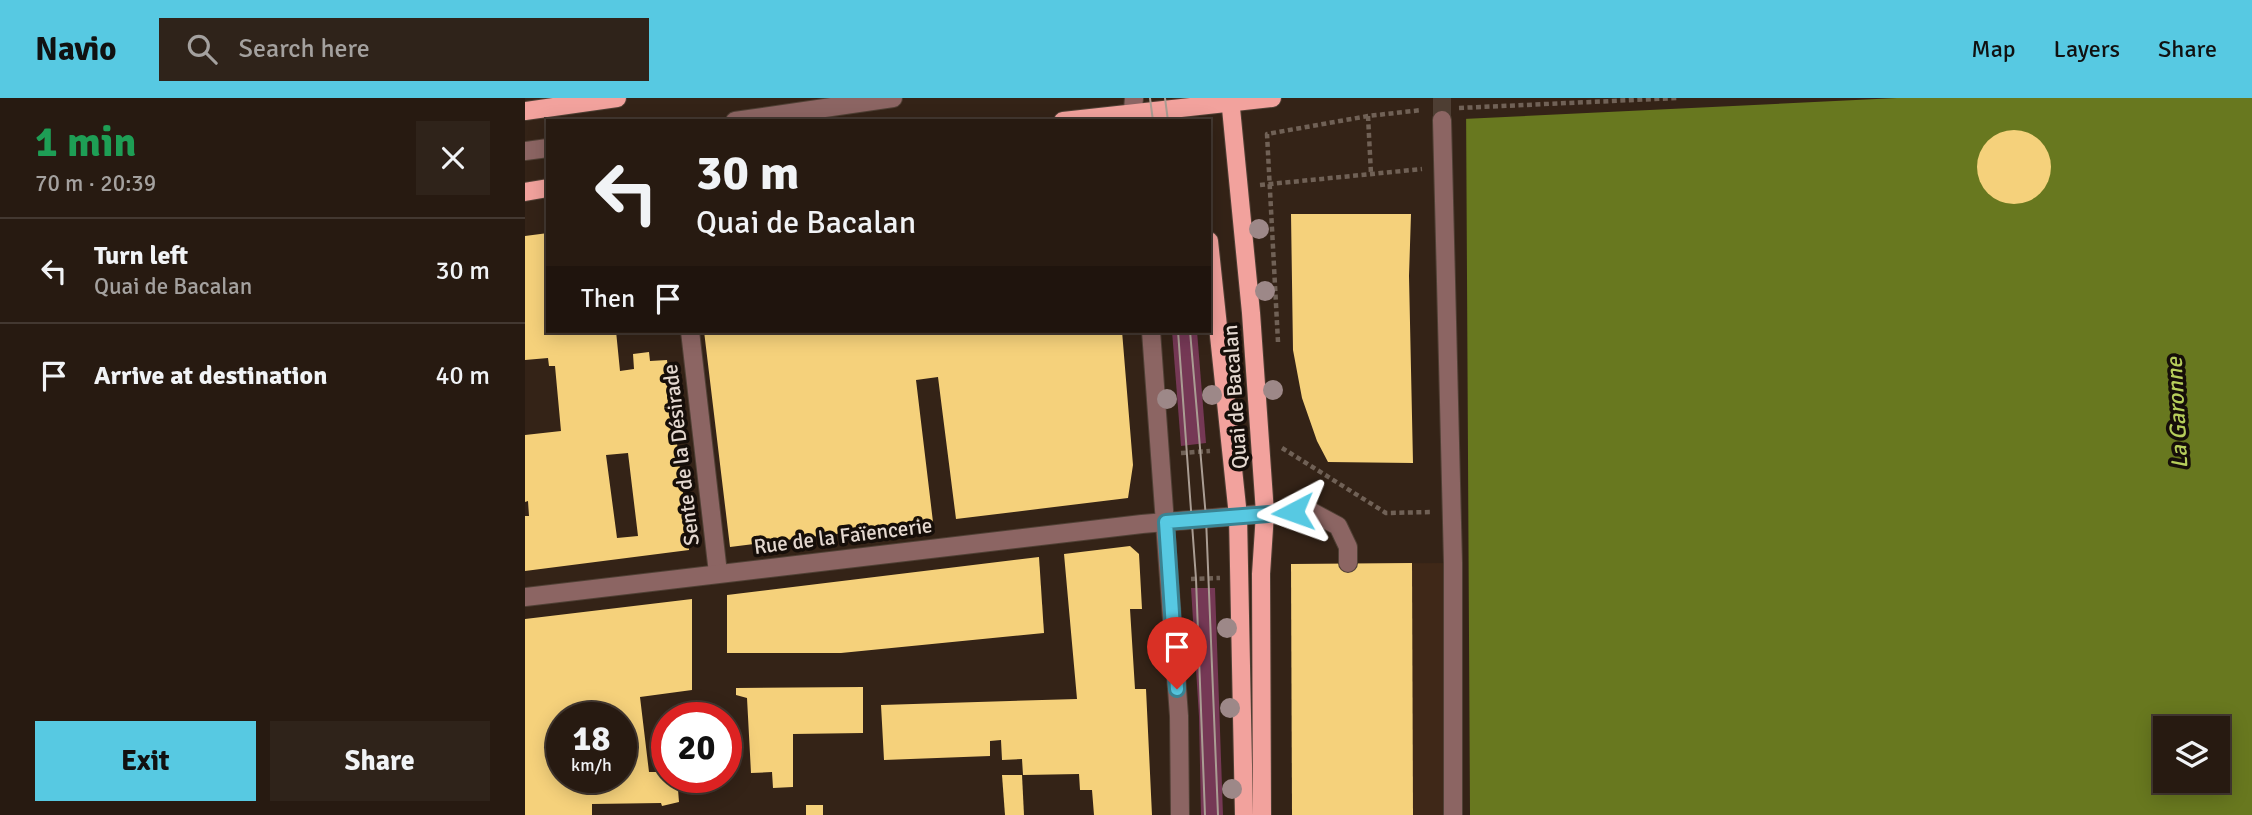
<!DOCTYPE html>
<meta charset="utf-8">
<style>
:root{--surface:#271a11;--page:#2f231a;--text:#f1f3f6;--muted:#a4a19f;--line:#433831;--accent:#57c9e2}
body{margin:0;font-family:Signika,sans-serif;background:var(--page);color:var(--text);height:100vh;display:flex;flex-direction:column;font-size:26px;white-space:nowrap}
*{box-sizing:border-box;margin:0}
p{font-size:23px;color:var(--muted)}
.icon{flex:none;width:38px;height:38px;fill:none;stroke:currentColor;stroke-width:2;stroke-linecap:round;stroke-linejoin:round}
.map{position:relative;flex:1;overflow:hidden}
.drawer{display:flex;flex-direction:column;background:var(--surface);width:525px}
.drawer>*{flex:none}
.guide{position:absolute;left:21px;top:21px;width:665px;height:214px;border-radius:0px;box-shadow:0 4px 18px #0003,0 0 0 2px var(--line);background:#271a11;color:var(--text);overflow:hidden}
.buttons{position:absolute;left:1628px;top:618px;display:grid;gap:14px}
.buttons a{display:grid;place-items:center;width:77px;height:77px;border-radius:0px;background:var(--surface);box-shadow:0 4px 18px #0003,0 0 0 2px var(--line);font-size:35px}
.speed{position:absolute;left:21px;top:604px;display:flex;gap:14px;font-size:35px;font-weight:700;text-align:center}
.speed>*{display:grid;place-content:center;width:91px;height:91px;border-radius:50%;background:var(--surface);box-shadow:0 4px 18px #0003,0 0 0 2px var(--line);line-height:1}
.speed small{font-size:18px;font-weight:400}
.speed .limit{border:10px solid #d22;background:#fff;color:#111}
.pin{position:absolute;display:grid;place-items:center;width:60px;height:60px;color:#fff;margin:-72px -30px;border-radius:50% 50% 50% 0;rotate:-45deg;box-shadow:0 0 7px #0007}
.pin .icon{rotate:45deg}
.me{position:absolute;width:77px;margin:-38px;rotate:266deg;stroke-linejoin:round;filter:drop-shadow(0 0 5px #0008)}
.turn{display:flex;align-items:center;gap:24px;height:147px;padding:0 35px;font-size:32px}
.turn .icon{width:91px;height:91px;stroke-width:2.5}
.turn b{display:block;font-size:49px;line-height:60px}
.then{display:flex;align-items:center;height:66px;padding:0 35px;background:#0003;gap:14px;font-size:26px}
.round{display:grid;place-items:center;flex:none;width:74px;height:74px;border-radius:0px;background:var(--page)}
.overview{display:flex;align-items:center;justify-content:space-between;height:119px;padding:0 35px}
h1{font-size:42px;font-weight:700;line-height:52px;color:#1e9e55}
.action{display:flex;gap:14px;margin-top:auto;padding:14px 35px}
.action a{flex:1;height:80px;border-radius:0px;background:var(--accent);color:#111;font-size:28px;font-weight:700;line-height:80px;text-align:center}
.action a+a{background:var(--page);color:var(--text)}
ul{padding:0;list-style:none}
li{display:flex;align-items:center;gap:21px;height:105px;padding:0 35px;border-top:2px solid var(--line)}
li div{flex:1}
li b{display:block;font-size:26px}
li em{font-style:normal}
header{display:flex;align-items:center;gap:42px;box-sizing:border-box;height:98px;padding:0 35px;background:var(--accent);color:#111}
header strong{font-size:33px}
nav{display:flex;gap:38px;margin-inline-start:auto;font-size:24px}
.search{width:490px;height:63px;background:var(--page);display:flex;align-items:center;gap:18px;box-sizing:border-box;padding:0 24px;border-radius:0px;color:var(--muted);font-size:26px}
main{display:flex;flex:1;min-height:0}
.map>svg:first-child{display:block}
.built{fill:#3f2818}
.green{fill:#753855}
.water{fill:#68781f;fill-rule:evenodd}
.pier{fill:#342317}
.building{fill:#f5d17b;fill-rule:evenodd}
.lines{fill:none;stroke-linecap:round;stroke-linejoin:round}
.minor-tunnel{stroke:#4e3e33;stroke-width:18;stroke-dasharray:18 9;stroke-linecap:butt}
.minor-casing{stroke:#504035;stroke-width:20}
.major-casing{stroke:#504035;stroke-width:20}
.path{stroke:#706156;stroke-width:4.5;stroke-dasharray:5 3.5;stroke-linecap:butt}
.minor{stroke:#8c6563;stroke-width:18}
.major{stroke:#f2a29d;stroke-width:18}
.tram{stroke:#aa9d93;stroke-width:2}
.tree{fill:#9d8888}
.route-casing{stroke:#398393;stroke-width:18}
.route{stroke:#57c9e2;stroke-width:12}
.labels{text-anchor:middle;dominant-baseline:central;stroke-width:7;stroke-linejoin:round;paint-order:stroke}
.street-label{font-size:21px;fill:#e4d8d0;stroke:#160e09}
.water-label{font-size:23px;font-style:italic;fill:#b7ce5b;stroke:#160e09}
</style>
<header>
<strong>Navio</strong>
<div class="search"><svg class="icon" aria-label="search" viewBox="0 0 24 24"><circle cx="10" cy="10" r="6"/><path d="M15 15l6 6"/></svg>Search here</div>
<nav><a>Map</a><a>Layers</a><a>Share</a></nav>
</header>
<main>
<section class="drawer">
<div class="overview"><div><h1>1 min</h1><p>70 m · 20:39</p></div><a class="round"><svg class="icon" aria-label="close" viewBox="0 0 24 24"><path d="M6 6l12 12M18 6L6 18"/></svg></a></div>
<ul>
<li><svg class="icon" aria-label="left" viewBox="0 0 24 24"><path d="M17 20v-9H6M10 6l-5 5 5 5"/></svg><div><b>Turn left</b><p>Quai de Bacalan</p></div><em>30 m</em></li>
<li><svg class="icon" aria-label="arrive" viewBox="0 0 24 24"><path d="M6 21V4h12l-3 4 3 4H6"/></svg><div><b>Arrive at destination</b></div><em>40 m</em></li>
</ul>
<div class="action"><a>Exit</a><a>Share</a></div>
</section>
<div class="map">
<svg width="1727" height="717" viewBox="0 0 1727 717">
<rect width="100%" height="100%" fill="#342317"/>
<polygon class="built" points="928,465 928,717 767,717 766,466"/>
<g class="green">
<polygon points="647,233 672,233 681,345 656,348"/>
<polygon points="666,490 690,490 698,717 676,717 674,619"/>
</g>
<path class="water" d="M941,0H1727V717H945ZM1640,630H1692V682H1640Z"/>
<polygon class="pier" points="938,0 1372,0 938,21"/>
<g class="building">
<circle cx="1489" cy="69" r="37"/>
<polygon points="766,116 886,116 884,178 888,365 803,364 792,343 777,300 768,252"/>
<path d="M23,135V233H91L95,273L109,271L108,256L124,254L125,263L142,262L160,412L163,411L164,452L0,473V418H4L3,403L0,404V337L36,333L30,268H24L23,260L0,262V138ZM103,355L113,438L92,440L81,357Z"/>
<polygon points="179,233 597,233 608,367 603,400 431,421 413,279 391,282 408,424 205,449"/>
<polygon points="605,448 614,456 617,511 605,511 610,591 621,591 627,717 569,717 567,692 555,692 554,676 498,677 497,661 477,662 476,642 465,643 465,658 359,662 356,607 552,601 539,456"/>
<polygon points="514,459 519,535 316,555 202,555 202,497"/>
<polygon points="887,465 888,717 767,717 766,466"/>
<path d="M167,501V592L115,599L124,674H142V679H152L154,704L137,708L136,705L67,706V717H0V521ZM37,620H96V679H37Z"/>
<polygon points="338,589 338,635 268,636 268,689 248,690 247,674 226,675 222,600 211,597 211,590"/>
<polygon points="477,677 497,677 499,717 480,717"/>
<rect x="281" y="707" width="17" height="10"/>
</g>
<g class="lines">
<polyline class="minor-tunnel" points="917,0 917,22"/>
<defs>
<g id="minor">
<polyline points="917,22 928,465 928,717"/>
<polyline points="210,23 368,0"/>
<polyline points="607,23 609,0"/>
<polyline points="0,53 23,50"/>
<polyline points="165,233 193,475"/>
<polyline points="626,233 654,618 655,717"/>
<polyline points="0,499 617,426 758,414 787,414 813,428 823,449 823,465"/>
</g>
<g id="major">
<polyline points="705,0 726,215 740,415 736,476 737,717"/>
<polyline points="0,13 92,0"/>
<polyline points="538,23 747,0"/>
<polyline points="0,94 23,90"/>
<polyline points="684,143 713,418 719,717"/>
</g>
</defs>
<use href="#minor" class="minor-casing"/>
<use href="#major" class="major-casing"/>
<g class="path">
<polyline points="934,10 1152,0"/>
<polyline points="843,18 846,76"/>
<polyline points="735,87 897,71"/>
<polyline points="753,244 742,36 843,18 897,12"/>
<polyline points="757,350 861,415 908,414"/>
<polyline points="656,355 685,353"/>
<polyline points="666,481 695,480"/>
</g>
<use href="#minor" class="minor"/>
<use href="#major" class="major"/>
<g class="tram">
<polyline points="625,0 628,23"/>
<polyline points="640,0 643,23"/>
<polyline points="653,233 671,481 680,717"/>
<polyline points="665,233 681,420 693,717"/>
</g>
</g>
<g class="tree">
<circle cx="734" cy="131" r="10"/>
<circle cx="740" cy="193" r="10"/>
<circle cx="748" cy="292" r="10"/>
<circle cx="687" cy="297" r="10"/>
<circle cx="642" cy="301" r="10"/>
<circle cx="702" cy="530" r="10"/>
<circle cx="657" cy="531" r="10"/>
<circle cx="705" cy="610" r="10"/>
<circle cx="707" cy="691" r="10"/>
</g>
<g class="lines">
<defs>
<polyline id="route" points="652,591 641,424 768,414"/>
</defs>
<use href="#route" class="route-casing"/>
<use href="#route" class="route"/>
</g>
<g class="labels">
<g class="street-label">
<text transform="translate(710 299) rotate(-94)">Quai de Bacalan</text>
<text transform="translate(156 357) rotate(-97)">Sente de la Désirade</text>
<text transform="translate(318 438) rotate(-7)">Rue de la Faïencerie</text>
</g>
<g class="water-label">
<text transform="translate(1652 315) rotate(-93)">La Garonne</text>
</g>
</g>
</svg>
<div class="buttons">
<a><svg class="icon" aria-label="layers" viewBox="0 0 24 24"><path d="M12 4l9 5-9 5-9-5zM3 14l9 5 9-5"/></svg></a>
</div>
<div class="speed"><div>18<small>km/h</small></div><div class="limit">20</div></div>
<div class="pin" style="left:652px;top:591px;background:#d93025"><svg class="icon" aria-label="arrive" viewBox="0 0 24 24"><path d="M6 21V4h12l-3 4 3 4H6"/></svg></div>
<svg class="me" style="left:768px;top:414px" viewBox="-20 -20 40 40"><path d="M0-17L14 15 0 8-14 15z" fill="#57c9e2" stroke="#fff" stroke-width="4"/></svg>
<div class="guide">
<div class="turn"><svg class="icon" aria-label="left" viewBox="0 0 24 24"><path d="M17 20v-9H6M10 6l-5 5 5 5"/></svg><div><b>30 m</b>Quai de Bacalan</div></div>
<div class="then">Then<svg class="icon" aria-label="arrive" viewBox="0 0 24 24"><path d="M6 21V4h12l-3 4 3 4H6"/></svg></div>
</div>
</div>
</main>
